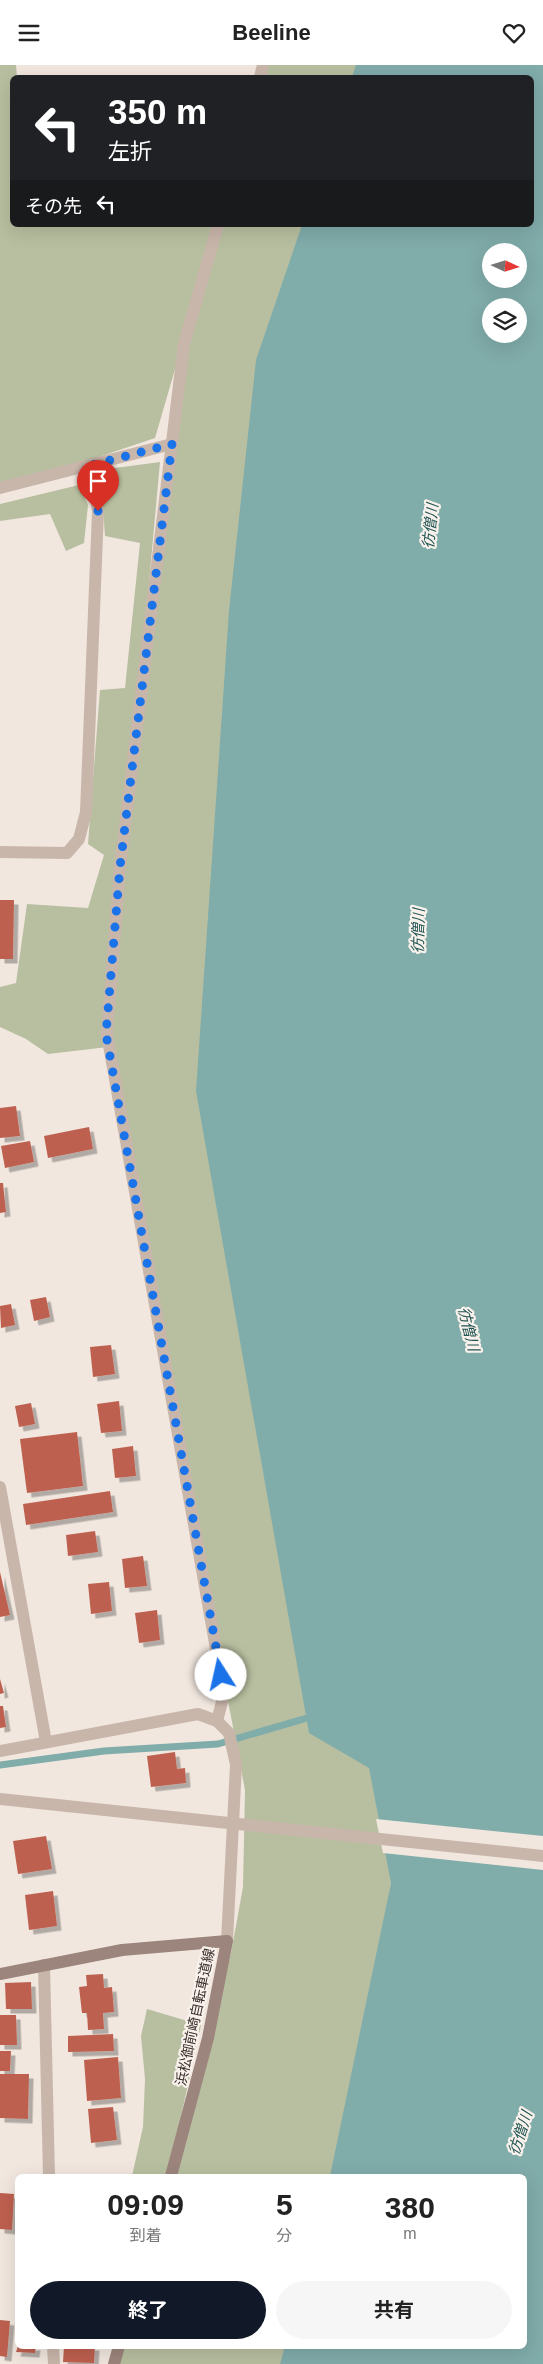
<!DOCTYPE html>
<html lang="ja">
<meta charset="utf-8">
<style>
:root{--surface:#fff;--page:#f6f6f6;--text:#222;--muted:#767676;--accent:#111827}
body{margin:0;font-family:Helvetica,"Noto Sans JP",sans-serif;background:var(--page);color:var(--text);height:100vh;display:flex;flex-direction:column;font-size:19px;white-space:nowrap}
*{box-sizing:border-box;margin:0}
p{font-size:16px;color:var(--muted)}
.icon{flex:none;width:28px;height:28px;fill:none;stroke:currentColor;stroke-width:2;stroke-linecap:round;stroke-linejoin:round}
.map{position:relative;flex:1;overflow:hidden}
.panel{position:absolute;left:15px;top:2109px;width:512px;height:175px;display:flex;flex-direction:column;background:var(--surface);border-radius:8px;box-shadow:0 5px 20px #0002}
.panel>*{flex:none}
.hud{position:absolute;left:10px;top:10px;width:524px;height:152px;border-radius:8px;box-shadow:0 5px 20px #0002;background:#202124;color:#fff;overflow:hidden}
.needle{width:32px;rotate:94deg}
.fabs{position:absolute;left:482px;top:178px;display:grid;gap:10px}
.fabs a{display:grid;place-items:center;width:45px;height:45px;border-radius:50%;background:var(--surface);box-shadow:0 5px 20px #0002;font-size:25px}
.pin{position:absolute;display:grid;place-items:center;width:42px;height:42px;color:#fff;margin:-51px -21px;border-radius:50% 50% 50% 0;rotate:-45deg;box-shadow:0 0 5px #0007}
.pin .icon{rotate:45deg}
.me{position:absolute;width:55px;margin:-28px;rotate:350deg;stroke-linejoin:round;filter:drop-shadow(0 0 4px #0008)}
.turn{display:flex;align-items:center;gap:18px;height:105px;padding:0 15px;font-size:22px}
.turn .icon{width:65px;height:65px;stroke-width:2.5}
.turn b{display:block;font-size:35px;line-height:42px}
.then{display:flex;align-items:center;height:48px;padding:0 15px;background:#0003;gap:10px;font-size:19px}
.eta{display:flex;justify-content:space-evenly;align-items:center;height:85px;text-align:center}
.eta b{font-size:30px;font-weight:700;line-height:35px}
.action{display:flex;gap:10px;margin-top:auto;padding:10px 15px}
.action a{flex:1;height:58px;border-radius:30px;background:var(--accent);color:#fff;font-size:20px;font-weight:700;line-height:58px;text-align:center}
.action a+a{background:var(--page);color:var(--text)}
header{display:flex;justify-content:space-between;align-items:center;height:65px;padding:0 15px;background:var(--surface);font-size:22px;font-weight:700}
.map>svg:first-child{display:block}
.green{fill:#b8bfa0}
.water{fill:#80acaa;fill-rule:evenodd}
.pier{fill:#f1e7df}
.lines{fill:none;stroke-linecap:round;stroke-linejoin:round}
.stream{stroke:#80acaa;stroke-width:7}
.building{fill:#be6150;filter:url(#shadow)}
.minor{stroke:#c9b6ab;stroke-width:12}
.tertiary{stroke:#c9b6ab;stroke-width:12}
.secondary{stroke:#9c857d;stroke-width:12}
.route{stroke:#1a73e8;stroke-width:9;stroke-dasharray:0 16.2}
.labels{text-anchor:middle;dominant-baseline:central;stroke-width:4.5;stroke-linejoin:round;paint-order:stroke}
.street-label{font-size:14px;fill:#372d2a;stroke:#f9f1eb}
.water-label{font-size:15px;font-style:italic;fill:#225655;stroke:#f9f1eb}
</style>
<header><svg class="icon" aria-label="menu" viewBox="0 0 24 24"><path d="M4 6h16M4 12h16M4 18h16"/></svg>Beeline<svg class="icon" aria-label="heart" viewBox="0 0 24 24"><path d="M12 20l-8-8c-3-5 5-10 8-4 3-6 11-1 8 4z"/></svg></header>
<div class="map">
<svg width="543" height="2299" viewBox="0 0 543 2299">
<defs>
<filter id="shadow"><feDropShadow dx="4.5" dy="4.5" stdDeviation="0" flood-color="#0004"/></filter>
</defs>
<rect width="100%" height="100%" fill="#f1e7df"/>
<g class="green">
<polygon points="0,0 16,0 17,12 12,12 12,160 217,160 155,373 30,415 0,420"/>
<polygon points="266,0 383,0 377,12 263,12"/>
<polygon points="222,160 314,160 379,1690 391,1818 343,2111 169,2111 231,1888 243,1822 245,1725 190,1437 108,982 48,989 26,974 0,962 0,922 16,918 27,839 88,843 104,790 88,779 100,625 125,623 140,478 105,471 100,405 160,397 134,682 181,307"/>
<polygon points="79,420 88,440 84,478 66,486 50,449 0,456 0,439"/>
<polygon points="147,1944 201,1960 168,2111 132,2111 143,2062 145,2014 141,1971"/>
<polygon points="116,2281 315,2281 312,2299 111,2299"/>
</g>
<path class="water" d="M356,0H543V2299H280L285,2281H525V2111H330L391,1818L369,1703L309,1668L196,1026L229,546L256,295L302,160H531V12H352ZM491,186H519V214H491ZM491,241H519V269H491Z"/>
<polygon class="pier" points="376,1754 543,1771 543,1805 383,1788"/>
<g class="lines">
<polyline class="stream" points="0,1700 104,1686 218,1679 314,1651"/>
</g>
<g class="building">
<polygon points="0,835 14,835 13,894 0,894"/>
<polygon points="16,1041 20,1071 0,1073 0,1043"/>
<polygon points="89,1062 93,1084 48,1093 44,1071"/>
<polygon points="30,1076 34,1097 5,1103 1,1081"/>
<polygon points="0,1118 3,1118 6,1147 0,1148"/>
<polygon points="46,1232 50,1252 34,1256 30,1235"/>
<polygon points="11,1239 15,1260 1,1263 0,1241"/>
<polygon points="111,1280 115,1309 93,1312 90,1282"/>
<polygon points="119,1336 122,1366 101,1368 97,1339"/>
<polygon points="31,1338 35,1359 19,1362 15,1341"/>
<polygon points="77,1367 83,1421 27,1428 20,1374"/>
<polygon points="133,1381 136,1411 115,1413 112,1384"/>
<polygon points="110,1426 113,1447 26,1460 23,1439"/>
<polygon points="95,1466 98,1487 68,1491 66,1470"/>
<polygon points="143,1491 147,1521 125,1523 122,1494"/>
<polygon points="0,1507 10,1550 0,1552"/>
<polygon points="109,1517 112,1546 91,1549 88,1519"/>
<polygon points="157,1545 160,1575 139,1578 135,1548"/>
<polygon points="0,1614 4,1628 0,1629"/>
<polygon points="0,1641 3,1641 6,1662 0,1663"/>
<polygon points="175,1687 177,1704 185,1703 186,1718 151,1722 147,1691"/>
<polygon points="46,1771 52,1804 18,1809 13,1776"/>
<polygon points="53,1826 57,1861 29,1865 25,1830"/>
<polygon points="103,1909 104,1923 112,1922 114,1947 103,1948 104,1964 88,1965 87,1948 82,1948 79,1922 87,1921 86,1910"/>
<polygon points="31,1917 32,1944 6,1944 5,1918"/>
<polygon points="0,1950 16,1950 17,1980 0,1980"/>
<polygon points="113,1969 114,1986 68,1987 68,1971"/>
<polygon points="0,1986 11,1986 10,2006 0,2006"/>
<polygon points="118,1992 121,2033 87,2036 84,1995"/>
<polygon points="0,2009 29,2009 28,2054 0,2053"/>
<polygon points="113,2042 117,2075 91,2078 88,2044"/>
<polygon points="0,2128 14,2129 12,2165 0,2164"/>
<polygon points="0,2255 10,2256 7,2292 0,2291"/>
<polygon points="18,2281 36,2281 35,2288 16,2287"/>
<polygon points="64,2281 95,2281 94,2298 63,2297"/>
</g>
<g class="lines">
<g class="minor">
<polyline points="260,12 263,0"/>
<polyline points="0,423 172,379"/>
<polyline points="0,787 67,788 79,774 86,747 98,446 92,400"/>
<polyline points="0,1422 46,1677"/>
<polyline points="217,1656 224,1629 107,969 120,802 184,279 218,160"/>
<polyline points="0,1686 198,1649 217,1656 229,1668 236,1700 227,1876"/>
<polyline points="44,1900 49,2111"/>
<polyline points="53,2281 54,2299"/>
</g>
<polyline class="tertiary" points="0,1734 543,1791"/>
<g class="secondary">
<polyline points="0,1909 122,1885 227,1876 208,1973 171,2111"/>
<polyline points="114,2299 119,2281"/>
</g>
</g>
<g class="lines">
<polyline class="route" points="98,446 92,400 172,379 120,802 106,969 221,1610"/>
</g>
<g class="labels">
<g class="street-label">
<text transform="translate(195 1952) rotate(-78)">浜松御前崎自転車道線</text>
</g>
<g class="water-label">
<text transform="translate(430 461) rotate(-84)">彷僧川</text>
<text transform="translate(418 866) rotate(-89)">彷僧川</text>
<text transform="translate(469 1264) rotate(76)">彷僧川</text>
<text transform="translate(520 2068) rotate(-72)">彷僧川</text>
</g>
</g>
</svg>
<div class="fabs">
<a><svg class="needle" viewBox="-14 -14 28 28"><path d="M0-13l5 13h-10z" fill="#e53935"/><path d="M0 13l5-13h-10z" fill="#767676"/></svg></a>
<a><svg class="icon" aria-label="layers" viewBox="0 0 24 24"><path d="M12 4l9 5-9 5-9-5zM3 14l9 5 9-5"/></svg></a>
</div>
<div class="pin" style="left:98px;top:446px;background:#d93025"><svg class="icon" aria-label="arrive" viewBox="0 0 24 24"><path d="M6 21V4h12l-3 4 3 4H6"/></svg></div>
<svg class="me" style="left:221px;top:1610px" viewBox="-20 -20 40 40"><circle r="19" fill="#fff"/><path d="M0-13L10 11 0 6-10 11z" fill="#1a73e8"/></svg>
<div class="hud">
<div class="turn"><svg class="icon" aria-label="left" viewBox="0 0 24 24"><path d="M17 20v-9H6M10 6l-5 5 5 5"/></svg><div><b>350 m</b>左折</div></div>
<div class="then">その先<svg class="icon" aria-label="left" viewBox="0 0 24 24"><path d="M17 20v-9H6M10 6l-5 5 5 5"/></svg></div>
</div>
<section class="panel">
<div class="eta">
<div><b>09:09</b><p>到着</p></div>
<div><b>5</b><p>分</p></div>
<div><b>380</b><p>m</p></div>
</div>
<div class="action"><a>終了</a><a>共有</a></div>
</section>
</div>
